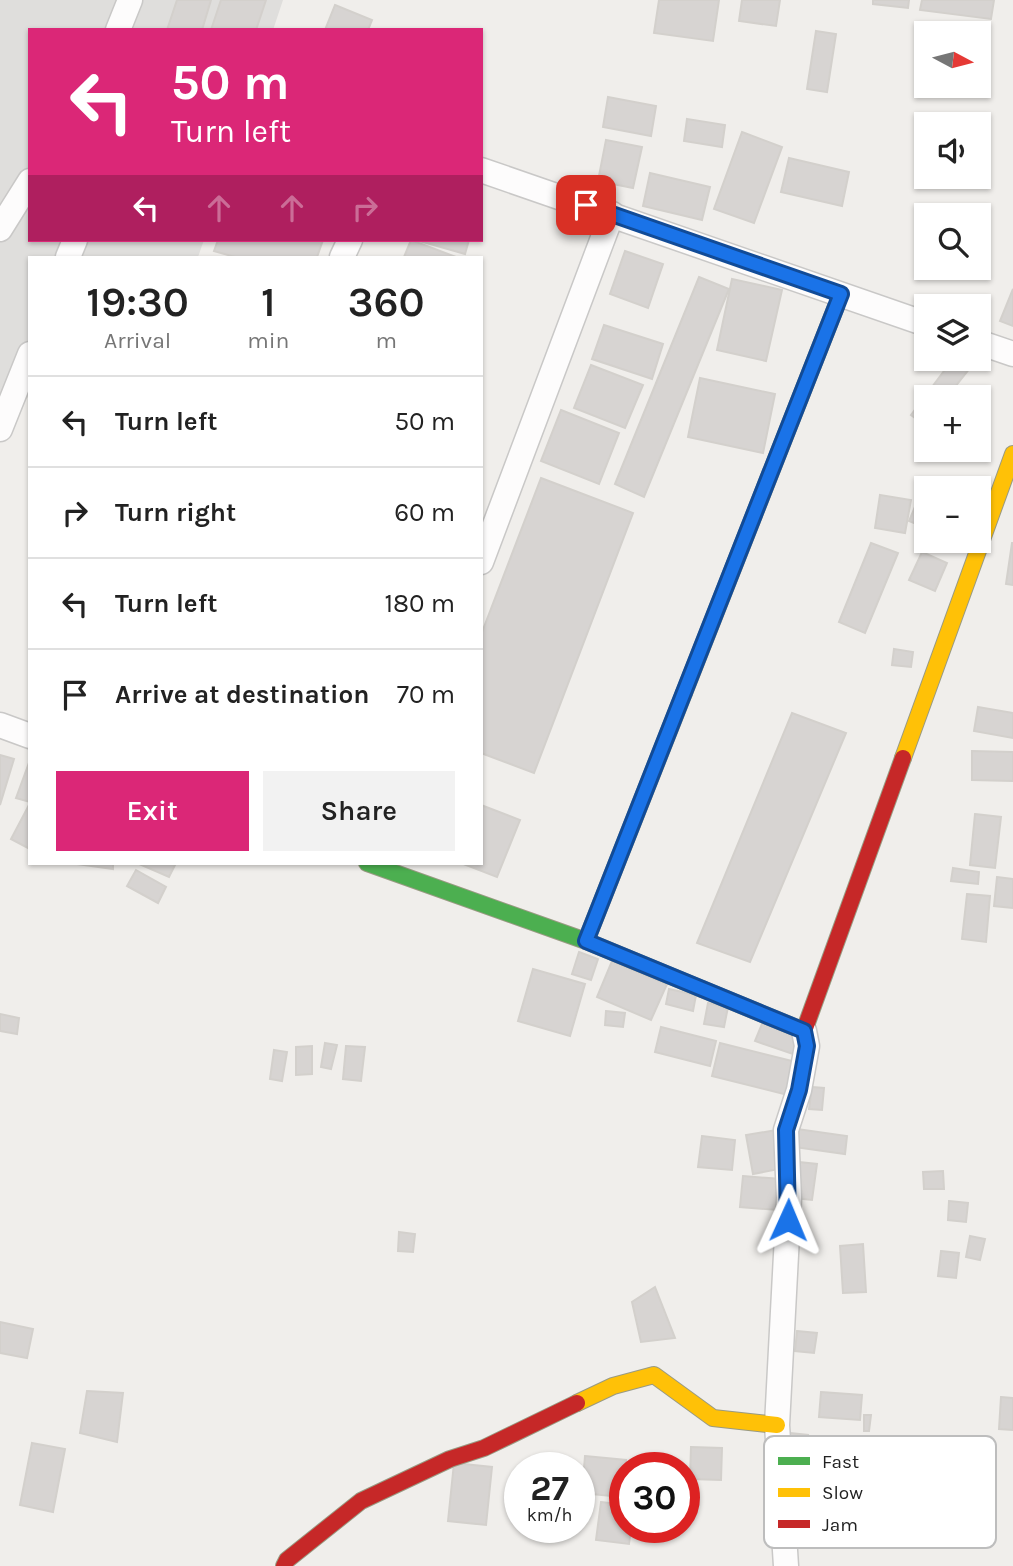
<!DOCTYPE html>
<meta charset="utf-8">
<style>
:root{--surface:#fff;--page:#f2f2f2;--text:#222;--muted:#767676;--line:#e0e0e0;--accent:#db2777}
body{margin:0;font-family:Karla,sans-serif;background:var(--page);color:var(--text);height:100vh;display:flex;flex-direction:column;font-size:26px;white-space:nowrap}
*{box-sizing:border-box;margin:0}
p{font-size:23px;color:var(--muted)}
.icon{flex:none;width:38px;height:38px;fill:none;stroke:currentColor;stroke-width:2;stroke-linecap:round;stroke-linejoin:round}
.map{position:relative;flex:1;overflow:hidden}
.details{position:absolute;left:28px;top:256px;width:455px;height:609px;display:flex;flex-direction:column;background:var(--surface);border-radius:0px;box-shadow:0 2px 5px #0004}
.details>*{flex:none}
.banner{position:absolute;left:28px;top:28px;width:455px;height:214px;border-radius:0px;box-shadow:0 2px 5px #0004;background:#db2777;color:#fff;overflow:hidden}
.needle{width:46px;rotate:97deg}
.buttons{position:absolute;left:914px;top:21px;display:grid;gap:14px}
.buttons a{display:grid;place-items:center;width:77px;height:77px;border-radius:0px;background:var(--surface);box-shadow:0 2px 5px #0004;font-size:35px}
.speed{position:absolute;left:504px;top:1452px;display:flex;gap:14px;font-size:35px;font-weight:700;text-align:center}
.speed>*{display:grid;place-content:center;width:91px;height:91px;border-radius:50%;background:var(--surface);box-shadow:0 2px 5px #0004;line-height:1}
.speed small{font-size:18px;font-weight:400}
.speed .limit{border:10px solid #d22;background:#fff;color:#111}
.pin{position:absolute;display:grid;place-items:center;width:60px;height:60px;color:#fff;margin:-30px;border-radius:14px;box-shadow:0 4px 10px #0006}
.me{position:absolute;width:77px;margin:-38px;rotate:1deg;stroke-linejoin:round;filter:drop-shadow(0 0 5px #0008)}
.turn{display:flex;align-items:center;gap:24px;height:147px;padding:0 28px;font-size:32px}
.turn .icon{width:91px;height:91px;stroke-width:2.5}
.turn b{display:block;font-size:49px;line-height:60px}
.lanes{display:flex;align-items:center;height:66px;padding:0 28px;background:#0003;justify-content:center;gap:35px;direction:ltr}
.lanes .off{opacity:.35}
.eta{display:flex;justify-content:space-evenly;align-items:center;height:119px;text-align:center}
.eta b{font-size:42px;font-weight:600;line-height:49px}
.cta{display:flex;gap:14px;margin-top:auto;padding:14px 28px}
.cta a{flex:1;height:80px;border-radius:0px;background:var(--accent);color:#fff;font-size:28px;font-weight:600;line-height:80px;text-align:center}
.cta a+a{background:var(--page);color:var(--text)}
ul{padding:0;list-style:none}
li{display:flex;align-items:center;gap:21px;height:91px;padding:0 28px;border-top:2px solid var(--line)}
li div{flex:1}
li b{display:block;font-size:26px}
li em{font-style:normal}
.map>svg:first-child{display:block}
.residential{fill:#dfdedc}
.building{fill:#d7d4d2;stroke:#d3d0cc;stroke-width:2}
.lines{fill:none;stroke-linecap:round;stroke-linejoin:round}
.street-casing{stroke:#c9c8c7;stroke-width:27}
.fast-casing{stroke:#999a82;stroke-width:18}
.slow-casing{stroke:#999a82;stroke-width:18}
.jam-casing{stroke:#999a82;stroke-width:18}
.street{stroke:#fdfcfc;stroke-width:24}
.fast{stroke:#4caf50;stroke-width:16}
.slow{stroke:#ffc107;stroke-width:16}
.jam{stroke:#c62828;stroke-width:16}
.route-casing{stroke:#114b97;stroke-width:18}
.route{stroke:#1a73e8;stroke-width:12}
.key{fill:#fff;stroke:#bdbdbd;stroke-width:2}
.key-label{font-size:19px;fill:#222}
</style>
<div class="map">
<svg width="1013" height="1566" viewBox="0 0 1013 1566">
<rect width="100%" height="100%" fill="#f0eeeb"/>
<polygon class="residential" points="0,0 283,0 273,30 30,30 30,240 204,240 198,257 30,257 30,396 0,416"/>
<g class="building">
<polygon points="177,0 211,0 202,30 167,30"/>
<polygon points="221,0 266,0 256,30 211,30"/>
<polygon points="659,0 719,0 713,41 654,33"/>
<polygon points="742,0 780,0 776,26 739,21"/>
<polygon points="873,0 909,0 908,8 873,4"/>
<polygon points="922,0 994,0 991,19 920,10"/>
<polygon points="335,5 372,20 368,30 325,30"/>
<polygon points="816,31 836,34 827,92 807,89"/>
<polygon points="608,97 656,106 651,136 603,127"/>
<polygon points="687,119 725,125 722,147 684,141"/>
<polygon points="742,132 782,147 754,223 714,209"/>
<polygon points="606,140 642,147 633,188 598,181"/>
<polygon points="789,158 849,172 842,206 781,192"/>
<polygon points="650,173 710,187 702,220 643,206"/>
<polygon points="218,240 323,240 317,257 235,257 214,251"/>
<polygon points="411,240 456,257 404,257"/>
<polygon points="416,240 469,240 465,254"/>
<polygon points="625,251 663,264 648,308 610,294"/>
<polygon points="699,277 729,289 644,497 615,484"/>
<polygon points="732,279 782,290 766,361 717,350"/>
<polygon points="1013,289 1013,326 1000,321"/>
<polygon points="604,325 663,344 652,379 592,359"/>
<polygon points="953,359 958,359 970,368 947,397 926,397 926,426 911,415"/>
<polygon points="591,365 643,385 625,428 574,408"/>
<polygon points="700,378 775,394 763,453 688,437"/>
<polygon points="561,410 619,433 599,484 541,461"/>
<polygon points="541,478 633,513 534,773 481,753 481,635"/>
<polygon points="880,495 911,500 905,533 875,528"/>
<polygon points="917,502 926,506 926,528 909,521"/>
<polygon points="871,543 898,553 865,633 839,622"/>
<polygon points="1012,543 1013,543 1013,585 1006,584"/>
<polygon points="922,552 947,563 935,591 909,580"/>
<polygon points="894,649 913,652 911,667 892,665"/>
<polygon points="978,707 1013,713 1013,738 974,731"/>
<polygon points="792,713 846,733 750,962 697,943"/>
<polygon points="972,751 1013,752 1013,781 972,780"/>
<polygon points="0,755 14,759 0,805"/>
<polygon points="30,760 30,802 16,798"/>
<polygon points="29,805 30,806 30,849 11,839"/>
<polygon points="481,805 520,820 497,877 461,863 481,863"/>
<polygon points="975,814 1001,817 995,868 970,865"/>
<polygon points="70,863 113,863 113,869"/>
<polygon points="137,863 176,863 169,877"/>
<polygon points="953,868 979,872 978,884 951,881"/>
<polygon points="136,870 166,887 158,903 127,886"/>
<polygon points="997,877 1013,879 1013,908 994,906"/>
<polygon points="967,894 990,896 986,942 962,939"/>
<polygon points="579,952 598,959 591,980 572,974"/>
<polygon points="612,961 667,984 651,1020 597,997"/>
<polygon points="533,969 585,984 570,1036 518,1021"/>
<polygon points="669,989 696,995 693,1011 666,1004"/>
<polygon points="708,1003 728,1007 724,1027 704,1024"/>
<polygon points="606,1011 625,1013 623,1027 605,1025"/>
<polygon points="0,1014 19,1018 17,1034 0,1031"/>
<polygon points="764,1019 801,1032 793,1054 755,1041"/>
<polygon points="661,1027 716,1041 710,1066 655,1052"/>
<polygon points="325,1043 337,1045 331,1069 321,1067"/>
<polygon points="720,1043 800,1063 792,1096 712,1076"/>
<polygon points="312,1046 312,1074 296,1075 296,1047"/>
<polygon points="346,1046 365,1047 361,1081 343,1079"/>
<polygon points="274,1050 287,1052 282,1081 270,1079"/>
<polygon points="812,1087 824,1088 822,1110 809,1109"/>
<polygon points="797,1129 847,1136 845,1154 794,1147"/>
<polygon points="777,1130 784,1168 753,1174 746,1135"/>
<polygon points="702,1136 735,1140 732,1170 698,1167"/>
<polygon points="799,1162 817,1164 812,1200 794,1198"/>
<polygon points="943,1171 944,1189 924,1189 923,1172"/>
<polygon points="743,1176 781,1179 778,1210 740,1207"/>
<polygon points="949,1201 968,1203 966,1222 948,1220"/>
<polygon points="399,1232 415,1234 413,1252 398,1251"/>
<polygon points="970,1236 985,1239 980,1260 966,1257"/>
<polygon points="863,1244 866,1292 843,1293 840,1246"/>
<polygon points="941,1251 959,1253 956,1278 938,1276"/>
<polygon points="655,1287 675,1338 641,1342 632,1302"/>
<polygon points="0,1322 33,1329 27,1358 0,1353"/>
<polygon points="797,1331 817,1333 814,1353 795,1351"/>
<polygon points="87,1391 123,1393 117,1442 80,1433"/>
<polygon points="821,1392 862,1395 860,1420 819,1417"/>
<polygon points="1001,1397 1013,1398 1013,1430 999,1429"/>
<polygon points="864,1415 871,1415 869,1431 864,1431"/>
<polygon points="790,1433 808,1435 805,1468 787,1466"/>
<polygon points="32,1443 65,1449 53,1512 20,1505"/>
<polygon points="691,1447 722,1448 721,1480 690,1479"/>
<polygon points="585,1456 626,1460 621,1497 582,1493"/>
<polygon points="454,1463 492,1467 486,1525 448,1521"/>
<polygon points="601,1502 625,1505 625,1528 631,1528 629,1544 596,1540"/>
</g>
<g class="lines">
<defs>
<g id="street">
<polyline points="118,30 130,0"/>
<polyline points="481,170 926,324"/>
<polyline points="0,229 30,181"/>
<polyline points="68,257 75,240"/>
<polyline points="342,257 350,240"/>
<polyline points="978,342 1013,354"/>
<polyline points="0,429 30,354"/>
<polyline points="481,562 612,214"/>
<polyline points="0,725 30,736"/>
<polyline points="786,1566 777,1425 789,1198 786,1130 799,1090 807,1046 804,1031"/>
</g>
<g id="fast">
<polyline points="367,863 586,941 702,989"/>
<polyline points="586,941 684,693"/>
</g>
<g id="slow">
<polyline points="903,758 1013,454"/>
<polyline points="577,1403 613,1386 654,1375 713,1418 777,1425"/>
</g>
<g id="jam">
<polyline points="684,693 841,294"/>
<polyline points="702,989 804,1031 903,758"/>
<polyline points="284,1566 287,1560 361,1501 450,1459 484,1448 577,1403"/>
</g>
</defs>
<use href="#street" class="street-casing"/>
<use href="#fast" class="fast-casing"/>
<use href="#slow" class="slow-casing"/>
<use href="#jam" class="jam-casing"/>
<use href="#street" class="street"/>
<use href="#fast" class="fast"/>
<use href="#slow" class="slow"/>
<use href="#jam" class="jam"/>
</g>
<g class="lines">
<defs>
<polyline id="route" points="586,205 841,294 586,941 804,1031 807,1046 799,1090 786,1130 788,1220"/>
</defs>
<use href="#route" class="route-casing"/>
<use href="#route" class="route"/>
</g>
<rect x="764" y="1436" width="232" height="112" rx="10" class="key"/>
<rect x="778" y="1457" width="32" height="8" fill="#4caf50"/>
<rect x="778" y="1488" width="32" height="9" fill="#ffc107"/>
<rect x="778" y="1520" width="32" height="8" fill="#c62828"/>
<g class="key-label">
<text x="822" y="1468">Fast</text>
<text x="822" y="1499">Slow</text>
<text x="822" y="1531">Jam</text>
</g>
</svg>
<div class="buttons">
<a><svg class="needle" viewBox="-14 -14 28 28"><path d="M0-13l5 13h-10z" fill="#e53935"/><path d="M0 13l5-13h-10z" fill="#767676"/></svg></a>
<a><svg class="icon" aria-label="sound" viewBox="0 0 24 24"><path d="M4 9h4l5-4v14l-5-4H4zM17 9q2 3 0 6"/></svg></a>
<a><svg class="icon" aria-label="search" viewBox="0 0 24 24"><circle cx="10" cy="10" r="6"/><path d="M15 15l6 6"/></svg></a>
<a><svg class="icon" aria-label="layers" viewBox="0 0 24 24"><path d="M12 4l9 5-9 5-9-5zM3 14l9 5 9-5"/></svg></a>
<a>+</a>
<a>−</a>
</div>
<div class="speed"><div>27<small>km/h</small></div><div class="limit">30</div></div>
<div class="pin" style="left:586px;top:205px;background:#d93025"><svg class="icon" aria-label="arrive" viewBox="0 0 24 24"><path d="M6 21V4h12l-3 4 3 4H6"/></svg></div>
<svg class="me" style="left:788px;top:1220px" viewBox="-20 -20 40 40"><path d="M0-17L14 15 0 8-14 15z" fill="#1a73e8" stroke="#fff" stroke-width="4"/></svg>
<div class="banner">
<div class="turn"><svg class="icon" aria-label="left" viewBox="0 0 24 24"><path d="M17 20v-9H6M10 6l-5 5 5 5"/></svg><div><b>50 m</b>Turn left</div></div>
<div class="lanes"><svg class="icon" aria-label="left" viewBox="0 0 24 24"><path d="M17 20v-9H6M10 6l-5 5 5 5"/></svg><svg class="icon off" aria-label="ahead" viewBox="0 0 24 24"><path d="M12 20V5M6 11l6-6 6 6"/></svg><svg class="icon off" aria-label="ahead" viewBox="0 0 24 24"><path d="M12 20V5M6 11l6-6 6 6"/></svg><svg class="icon off" aria-label="right" viewBox="0 0 24 24"><path d="M7 20v-9h11M14 6l5 5-5 5"/></svg></div>
</div>
<section class="details">
<div class="eta">
<div><b>19:30</b><p>Arrival</p></div>
<div><b>1</b><p>min</p></div>
<div><b>360</b><p>m</p></div>
</div>
<ul>
<li><svg class="icon" aria-label="left" viewBox="0 0 24 24"><path d="M17 20v-9H6M10 6l-5 5 5 5"/></svg><div><b>Turn left</b></div><em>50 m</em></li>
<li><svg class="icon" aria-label="right" viewBox="0 0 24 24"><path d="M7 20v-9h11M14 6l5 5-5 5"/></svg><div><b>Turn right</b></div><em>60 m</em></li>
<li><svg class="icon" aria-label="left" viewBox="0 0 24 24"><path d="M17 20v-9H6M10 6l-5 5 5 5"/></svg><div><b>Turn left</b></div><em>180 m</em></li>
<li><svg class="icon" aria-label="arrive" viewBox="0 0 24 24"><path d="M6 21V4h12l-3 4 3 4H6"/></svg><div><b>Arrive at destination</b></div><em>70 m</em></li>
</ul>
<div class="cta"><a>Exit</a><a>Share</a></div>
</section>
</div>
